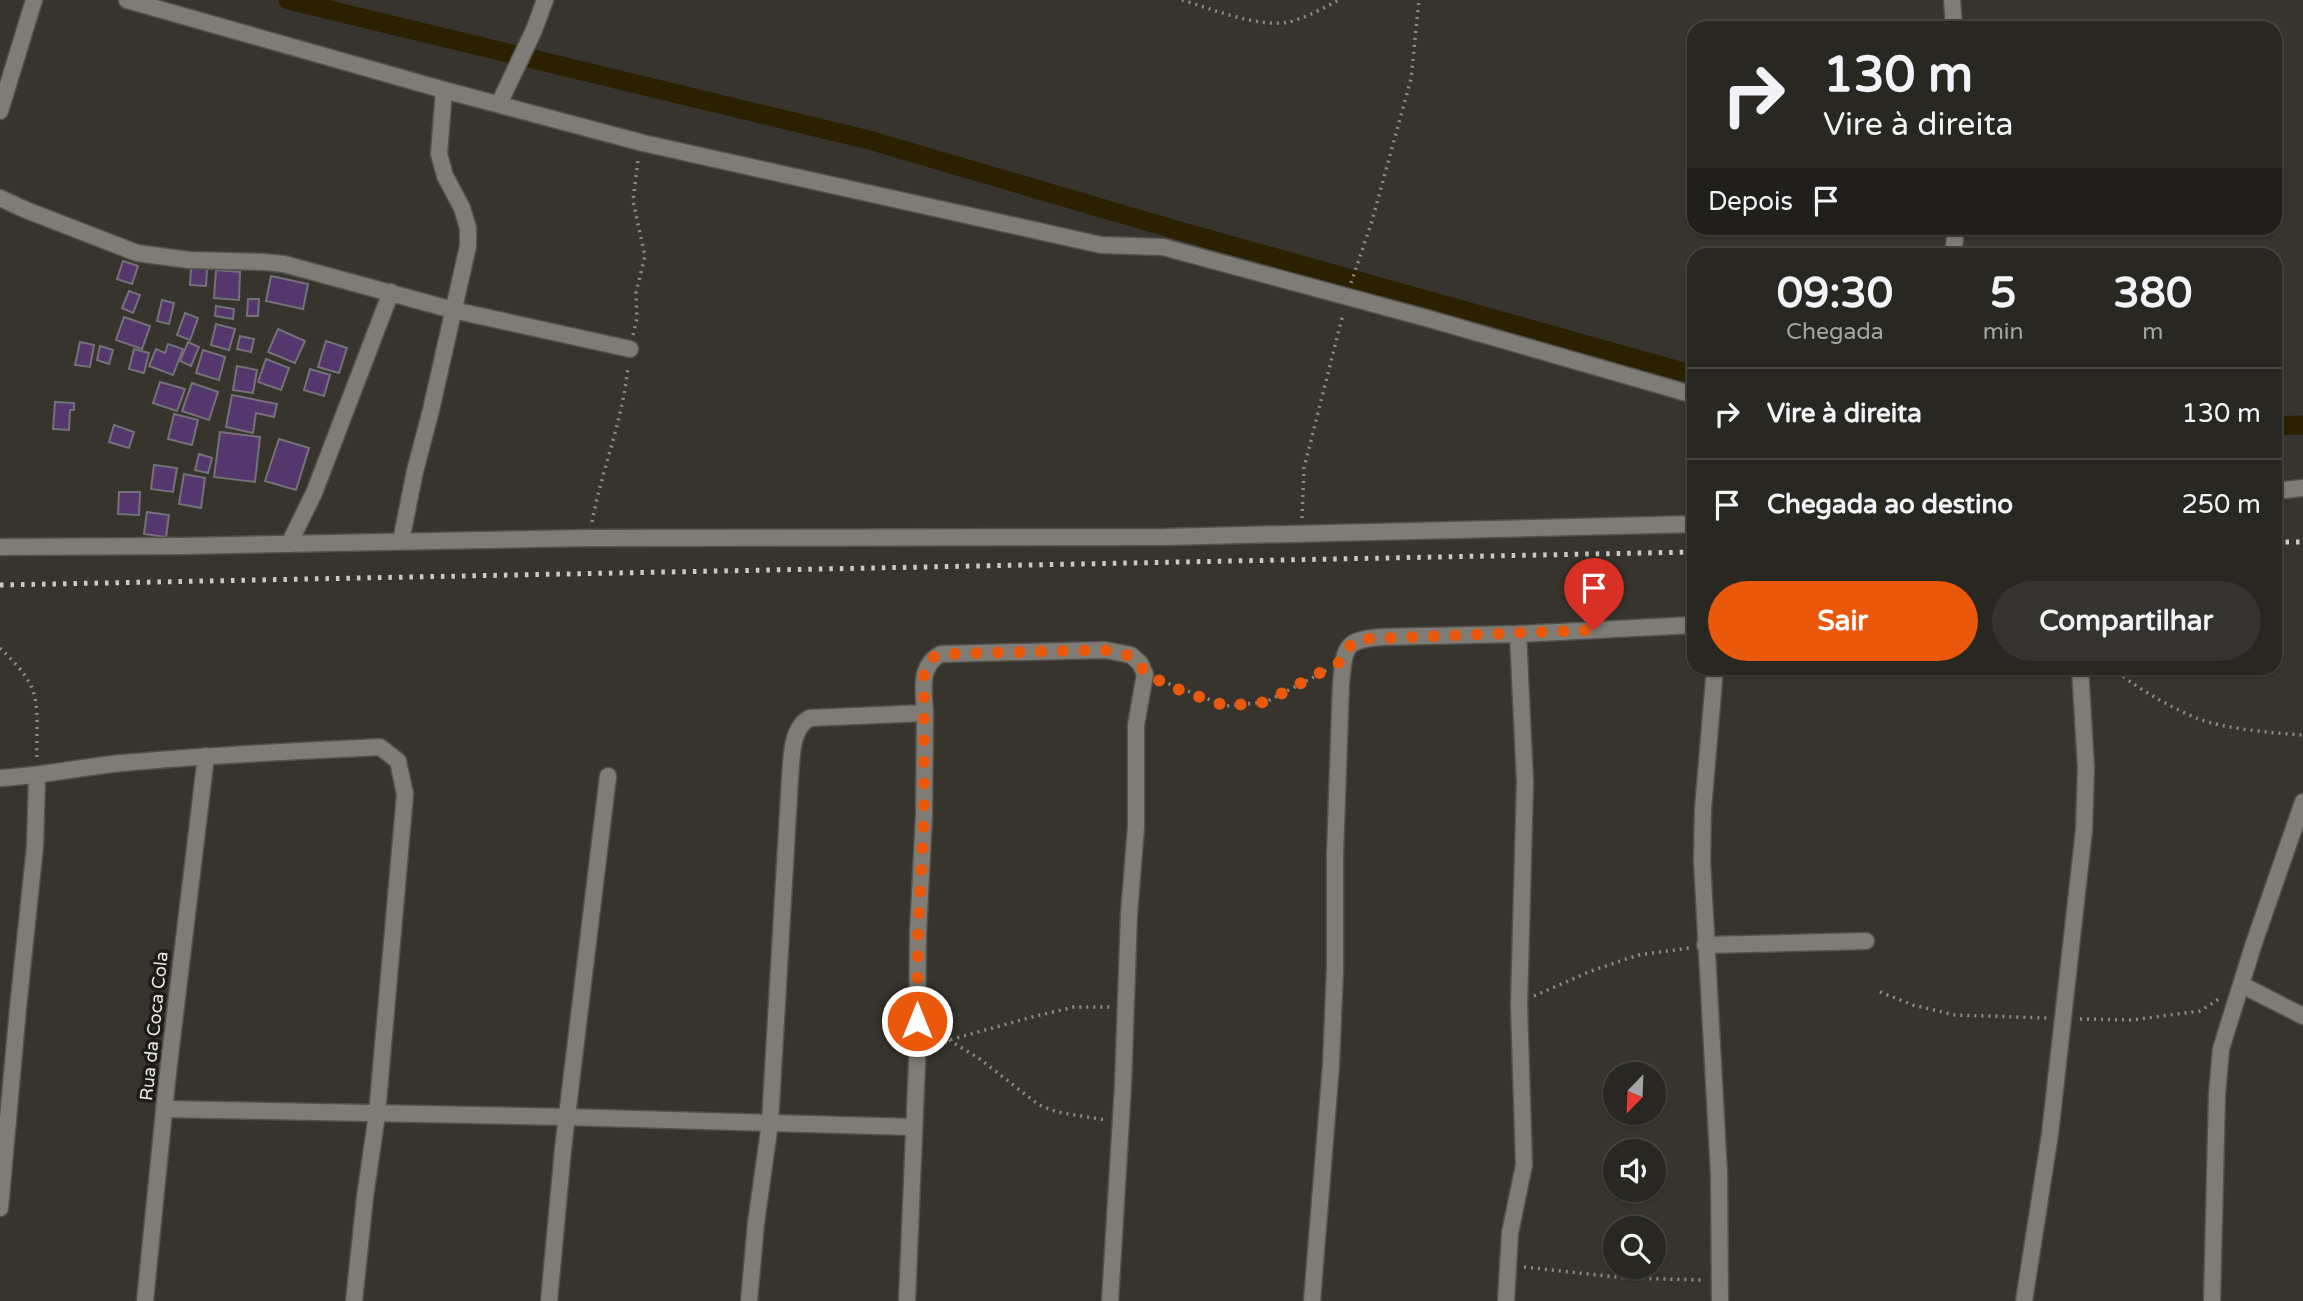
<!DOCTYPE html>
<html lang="pt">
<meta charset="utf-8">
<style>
:root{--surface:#292722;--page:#35332f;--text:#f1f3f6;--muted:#a5a5a5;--line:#454440;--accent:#ea580c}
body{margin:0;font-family:"Varela Round",sans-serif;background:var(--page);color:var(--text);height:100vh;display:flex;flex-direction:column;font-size:26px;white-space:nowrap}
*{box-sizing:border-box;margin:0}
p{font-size:23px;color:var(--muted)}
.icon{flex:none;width:38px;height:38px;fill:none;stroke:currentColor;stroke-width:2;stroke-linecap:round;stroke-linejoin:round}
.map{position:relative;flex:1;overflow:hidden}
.sheet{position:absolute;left:1687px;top:248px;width:595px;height:427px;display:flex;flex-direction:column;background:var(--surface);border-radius:21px;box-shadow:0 2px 5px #0004,0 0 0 2px var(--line)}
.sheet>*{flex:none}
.banner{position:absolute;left:1687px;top:21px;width:595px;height:214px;border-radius:21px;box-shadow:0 2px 5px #0004,0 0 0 2px var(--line);background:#292722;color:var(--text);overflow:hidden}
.needle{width:46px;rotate:203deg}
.controls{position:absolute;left:1603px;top:1062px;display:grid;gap:14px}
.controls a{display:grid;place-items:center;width:63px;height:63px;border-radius:50%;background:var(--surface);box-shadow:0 2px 5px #0004,0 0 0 2px var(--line);font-size:35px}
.pin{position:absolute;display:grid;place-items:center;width:60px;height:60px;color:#fff;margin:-72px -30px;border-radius:50% 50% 50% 0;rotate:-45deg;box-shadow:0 0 7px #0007}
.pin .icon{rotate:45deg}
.me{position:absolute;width:77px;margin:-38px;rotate:0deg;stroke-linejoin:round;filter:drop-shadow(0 0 5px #0008)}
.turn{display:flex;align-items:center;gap:24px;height:147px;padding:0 21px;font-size:32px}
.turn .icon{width:91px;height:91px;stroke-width:2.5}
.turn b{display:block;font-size:49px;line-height:60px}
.then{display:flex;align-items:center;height:66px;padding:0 21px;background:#0003;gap:14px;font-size:26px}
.eta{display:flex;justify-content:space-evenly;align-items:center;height:119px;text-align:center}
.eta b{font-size:42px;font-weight:800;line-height:49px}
.action{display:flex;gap:14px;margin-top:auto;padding:14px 21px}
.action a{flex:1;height:80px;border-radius:42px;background:var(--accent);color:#fff;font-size:28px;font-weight:800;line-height:80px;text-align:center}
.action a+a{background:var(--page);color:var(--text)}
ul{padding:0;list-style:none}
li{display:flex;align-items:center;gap:21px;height:91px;padding:0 21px;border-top:2px solid var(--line)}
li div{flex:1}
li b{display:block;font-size:26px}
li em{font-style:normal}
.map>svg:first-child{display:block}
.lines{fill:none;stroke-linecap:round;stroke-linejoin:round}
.canal{stroke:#2b2000;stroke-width:19}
.building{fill:#54376d;stroke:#757179;stroke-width:2}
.street-casing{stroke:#53514c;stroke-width:19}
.path{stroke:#8c8a84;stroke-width:3.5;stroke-dasharray:2 5;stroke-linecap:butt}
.street{stroke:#7e7c74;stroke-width:16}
.rail{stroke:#cccac5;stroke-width:5;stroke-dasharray:3.5 7;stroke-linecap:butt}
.route{stroke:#ea580c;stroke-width:12;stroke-dasharray:0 21.6}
.labels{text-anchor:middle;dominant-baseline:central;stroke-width:7;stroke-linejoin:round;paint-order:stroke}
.street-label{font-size:18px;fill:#eae9e4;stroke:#1d1c19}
</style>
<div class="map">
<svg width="2303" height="1301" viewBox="0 0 2303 1301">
<rect width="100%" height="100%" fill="#37342d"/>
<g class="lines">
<g class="canal">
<polyline points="288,0 869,140 1173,229 1694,375"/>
<polyline points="2275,426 2303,425"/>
</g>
</g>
<g class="building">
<polygon points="123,261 138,266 132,284 117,279"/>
<polygon points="191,267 207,269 206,286 190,285"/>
<polygon points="216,270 240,272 239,300 214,298"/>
<polygon points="271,276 308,284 303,309 266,301"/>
<polygon points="129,291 140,295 133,313 122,308"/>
<polygon points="248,299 259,299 258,316 247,316"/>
<polygon points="162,300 174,303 169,324 157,321"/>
<polygon points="216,306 234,309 233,319 215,316"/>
<polygon points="185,313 198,318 190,340 177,335"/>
<polygon points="124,317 150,326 142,349 116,340"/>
<polygon points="216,324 235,329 229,350 211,345"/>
<polygon points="278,329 305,341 295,363 268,352"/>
<polygon points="240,336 254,339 251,352 237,349"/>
<polygon points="326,341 347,348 339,373 318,367"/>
<polygon points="80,342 94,345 90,367 75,365"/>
<polygon points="188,342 199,347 191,366 180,361"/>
<polygon points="168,344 183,349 173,375 149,366 156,349 165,353"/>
<polygon points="100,346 113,350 109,364 97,360"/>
<polygon points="134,349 149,353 144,373 129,369"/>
<polygon points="203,350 225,357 219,380 196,373"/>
<polygon points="266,359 289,368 281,390 258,382"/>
<polygon points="237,366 257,370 253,393 233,390"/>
<polygon points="310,369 330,375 324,396 304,390"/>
<polygon points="160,382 185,389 177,411 153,403"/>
<polygon points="192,383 218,392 209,420 182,411"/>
<polygon points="232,395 277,404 274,417 256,413 253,433 226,427"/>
<polygon points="55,402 74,403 74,410 70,410 69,430 53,429"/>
<polygon points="174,414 198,420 192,445 168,439"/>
<polygon points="114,425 134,432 129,448 109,442"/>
<polygon points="220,432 260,437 255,482 214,477"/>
<polygon points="279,439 309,448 296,490 265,481"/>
<polygon points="199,454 212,458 208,473 195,470"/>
<polygon points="154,465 177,468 173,492 151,489"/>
<polygon points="184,474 205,478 201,508 179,504"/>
<polygon points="119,492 140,492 139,515 118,514"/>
<polygon points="147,512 169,515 166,537 144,534"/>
</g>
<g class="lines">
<defs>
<g id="street">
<polyline points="127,0 444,90 643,143 1101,245 1163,247 1426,318 1694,395"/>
<polyline points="1952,0 1954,28"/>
<polyline points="499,104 534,30 545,0"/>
<polyline points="0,111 34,0"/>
<polyline points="0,198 26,210 137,253 189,260 264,262 284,264 453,310 630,349"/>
<polyline points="1953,256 1956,228"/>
<polyline points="2275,491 2303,488"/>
<polyline points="401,541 415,471 431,410 468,246 468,228 462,208 445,176 439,154 444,90"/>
<polyline points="289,544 314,493 391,292"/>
<polyline points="0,547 184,546 589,538 1165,537 1694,524"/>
<polyline points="1715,668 1703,809 1702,861 1719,1174 1720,1301"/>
<path d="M0,778C41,776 81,767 122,763C208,755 294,751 380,747L398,761L405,794L377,1114L365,1197L354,1301"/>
<polyline points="1705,945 1866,941"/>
<polyline points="2242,985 2303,1016"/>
<polyline points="164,1109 567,1117 913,1127"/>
<polyline points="0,1208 18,1008 35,846 37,776"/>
<polyline points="145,1301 167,1081 206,756"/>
<polyline points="549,1301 563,1149 608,776"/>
<path d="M749,1301L756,1223L770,1123L790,778C792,759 790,728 810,718L925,713C924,691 918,666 941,654L1105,650L1131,655L1140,663L1145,674L1136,725V827L1129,914L1123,1085L1110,1301"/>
<polyline points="907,1301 917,1063 918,933 924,815 925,713"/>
<path d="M1312,1301L1331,1065L1335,969V854L1341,683C1345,646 1344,640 1382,637L1518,634L1694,625"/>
<polyline points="1506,1301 1510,1233 1524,1165 1519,1005 1525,782 1518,634"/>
<polyline points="2024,1301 2050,1134 2084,830 2086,768 2080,668"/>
<polyline points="2212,1301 2217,1094 2221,1049 2253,946 2303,802"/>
</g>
</defs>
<use href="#street" class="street-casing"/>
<g class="path">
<path d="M1182,0C1212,9 1258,28 1289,22C1306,18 1323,8 1339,0"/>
<polyline points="1351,283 1372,221 1411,79 1419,0"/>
<polyline points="633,335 637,318 636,293 645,256 633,201 638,160"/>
<polyline points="1302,518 1304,468 1343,314"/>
<path d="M592,522C602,469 623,420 628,366"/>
<path d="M0,648C12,660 25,672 32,688C40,708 36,736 37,757"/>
<path d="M2112,668C2137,688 2166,705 2196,718C2224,729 2273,733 2303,735"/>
<polyline points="1162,681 1226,706 1266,702 1327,670"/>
<polyline points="1880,992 1913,1005 1955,1015 2048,1018"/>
<polyline points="1534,996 1591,971 1638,955 1689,948"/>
<polyline points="2080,1019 2132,1020 2200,1011 2219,999"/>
<polyline points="949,1040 980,1059 1039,1105 1057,1112 1106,1120"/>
<polyline points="933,1051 949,1040 1032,1017 1074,1007 1110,1007"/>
<polyline points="1524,1267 1625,1278 1704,1280"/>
</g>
<use href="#street" class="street"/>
<g class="rail">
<polyline points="2275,542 2303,542"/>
<polyline points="0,585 1694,552"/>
</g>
</g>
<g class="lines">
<polyline class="route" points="917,1021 918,933 924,816 924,674 932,658 940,654 1105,650 1131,656 1140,663 1145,674 1180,690 1226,706 1266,702 1344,660 1352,642 1362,639 1594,630"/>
</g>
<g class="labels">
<g class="street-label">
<text transform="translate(154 1026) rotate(-84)">Rua da Coca Cola</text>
</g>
</g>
</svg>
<div class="controls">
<a><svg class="needle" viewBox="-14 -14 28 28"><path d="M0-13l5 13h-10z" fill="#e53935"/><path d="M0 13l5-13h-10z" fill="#a5a5a5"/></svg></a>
<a><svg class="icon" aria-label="sound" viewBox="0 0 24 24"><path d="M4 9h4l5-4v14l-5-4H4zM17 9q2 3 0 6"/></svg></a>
<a><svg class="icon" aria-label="search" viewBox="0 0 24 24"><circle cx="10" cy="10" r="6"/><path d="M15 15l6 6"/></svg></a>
</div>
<div class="pin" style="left:1594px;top:630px;background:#d93025"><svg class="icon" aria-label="arrive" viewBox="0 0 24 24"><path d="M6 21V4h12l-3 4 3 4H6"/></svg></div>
<svg class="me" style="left:917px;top:1021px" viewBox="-20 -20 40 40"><circle r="17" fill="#ea580c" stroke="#fff" stroke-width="3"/><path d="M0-11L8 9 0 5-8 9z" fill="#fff"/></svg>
<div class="banner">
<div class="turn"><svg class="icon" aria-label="right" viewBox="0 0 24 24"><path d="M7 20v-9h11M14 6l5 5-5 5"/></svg><div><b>130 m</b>Vire à direita</div></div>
<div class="then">Depois<svg class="icon" aria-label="arrive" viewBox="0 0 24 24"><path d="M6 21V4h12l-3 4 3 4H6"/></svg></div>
</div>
<section class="sheet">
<div class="eta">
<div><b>09:30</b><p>Chegada</p></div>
<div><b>5</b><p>min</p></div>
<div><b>380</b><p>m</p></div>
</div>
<ul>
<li><svg class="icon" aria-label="right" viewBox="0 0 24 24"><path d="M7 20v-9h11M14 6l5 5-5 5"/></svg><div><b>Vire à direita</b></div><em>130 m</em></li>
<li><svg class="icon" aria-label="arrive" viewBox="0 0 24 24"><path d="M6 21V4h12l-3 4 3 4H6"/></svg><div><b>Chegada ao destino</b></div><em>250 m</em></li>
</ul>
<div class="action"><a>Sair</a><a>Compartilhar</a></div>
</section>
</div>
